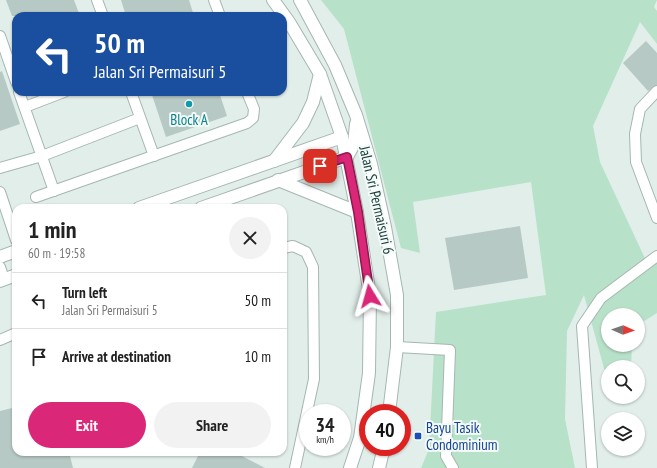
<!DOCTYPE html>
<meta charset="utf-8">
<style>
:root{--surface:#fff;--page:#f2f2f2;--text:#222;--muted:#767676;--line:#e0e0e0;--accent:#db2777}
body{margin:0;font-family:"PT Sans Narrow",sans-serif;background:var(--page);color:var(--text);height:100vh;display:flex;flex-direction:column;font-size:15px;white-space:nowrap}
*{box-sizing:border-box;margin:0}
p{font-size:13px;color:var(--muted)}
.icon{flex:none;width:22px;height:22px;fill:none;stroke:currentColor;stroke-width:2;stroke-linecap:round;stroke-linejoin:round}
.map{position:relative;flex:1;overflow:hidden}
.sheet{position:absolute;left:12px;top:204px;width:275px;height:252px;display:flex;flex-direction:column;background:var(--surface);border-radius:12px;box-shadow:0 1px 3px #0004}
.sheet>*{flex:none}
.hud{position:absolute;left:12px;top:12px;width:275px;height:84px;border-radius:12px;box-shadow:0 1px 3px #0004;background:#1a4fa0;color:#fff;overflow:hidden}
.needle{width:26px;rotate:92deg}
.fabs{position:absolute;left:601px;top:308px;display:grid;gap:8px}
.fabs a{display:grid;place-items:center;width:44px;height:44px;border-radius:50%;background:var(--surface);box-shadow:0 1px 3px #0004;font-size:20px}
.speed{position:absolute;left:299px;top:404px;display:flex;gap:8px;font-size:20px;font-weight:700;text-align:center}
.speed>*{display:grid;place-content:center;width:52px;height:52px;border-radius:50%;background:var(--surface);box-shadow:0 1px 3px #0004;line-height:1}
.speed small{font-size:10px;font-weight:400}
.speed .limit{border:6px solid #d22;background:#fff;color:#111}
.pin{position:absolute;display:grid;place-items:center;width:34px;height:34px;color:#fff;margin:-17px;border-radius:8px;box-shadow:0 2px 6px #0006}
.me{position:absolute;width:44px;margin:-22px;rotate:352deg;stroke-linejoin:round;filter:drop-shadow(0 0 3px #0008)}
.turn{display:flex;align-items:center;gap:14px;height:84px;padding:0 16px;font-size:18px}
.turn .icon{width:52px;height:52px;stroke-width:2.5}
.turn b{display:block;font-size:28px;line-height:34px}
.round{display:grid;place-items:center;flex:none;width:42px;height:42px;border-radius:21px;background:var(--page)}
.headline{display:flex;align-items:center;justify-content:space-between;height:68px;padding:0 16px}
h1{font-size:24px;font-weight:600;line-height:30px}
.button{display:flex;gap:8px;margin-top:auto;padding:8px 16px}
.button a{flex:1;height:46px;border-radius:24px;background:var(--accent);color:#fff;font-size:16px;font-weight:600;line-height:46px;text-align:center}
.button a+a{background:var(--page);color:var(--text)}
ul{padding:0;list-style:none}
li{display:flex;align-items:center;gap:12px;height:56px;padding:0 16px;border-top:1px solid var(--line)}
li div{flex:1}
li b{display:block;font-size:15px}
li em{font-style:normal}
.map>svg:first-child{display:block}
.green{fill:#b8e1c9}
.building{fill:#b7c9c4}
.lines{fill:none;stroke-linecap:round;stroke-linejoin:round}
.service-casing{stroke:#a4b7b3;stroke-width:12}
.minor-casing{stroke:#a4b7b3;stroke-width:14}
.tertiary-casing{stroke:#a4b7b3;stroke-width:14}
.service{stroke:#fff;stroke-width:10}
.minor{stroke:#fff;stroke-width:12}
.tertiary{stroke:#fff;stroke-width:12}
.route-casing{stroke:#8e194d;stroke-width:10}
.route{stroke:#db2777;stroke-width:7}
.culture-dot{fill:#0f9aa8;stroke:#f3faf7;stroke-width:1.5}
.transit-dot{fill:#1a4fb4;stroke:#f3faf7;stroke-width:1.5}
.labels{text-anchor:middle;dominant-baseline:central;stroke-width:4;stroke-linejoin:round;paint-order:stroke}
.culture-label{font-size:15px;fill:#0d838f;stroke:#f3faf7}
.street-label{font-size:15px;fill:#20413d;stroke:#f3faf7}
.transit-label{font-size:15px;fill:#164399;stroke:#f3faf7;text-anchor:start}
</style>
<div class="map">
<svg width="657" height="468" viewBox="0 0 657 468">
<rect width="100%" height="100%" fill="#e2eeea"/>
<polygon class="green" points="321,0 657,0 654,7 657,11 657,44 640,22 593,126 600,162 649,267 657,263 657,313 638,325 638,315 608,315 608,345 632,345 631,367 608,367 608,383 584,295 567,331 565,419 575,468 421,468 429,449 436,312 546,295 531,182 413,202 420,253 401,248 344,29"/>
<g class="building">
<polygon points="6,0 74,0 80,16 12,16"/>
<polygon points="121,0 189,0 194,16 126,16"/>
<polygon points="646,41 657,53 657,85 648,91 623,63"/>
<polygon points="2,71 20,124 0,131 0,72"/>
<polygon points="151,92 219,92 227,116 166,137"/>
<polygon points="520,226 528,278 454,290 445,238"/>
<polygon points="16,407 16,452 69,452 73,468 0,468 0,411"/>
<polygon points="200,452 234,452 265,468 192,468"/>
</g>
<g class="lines">
<defs>
<g id="service">
<polyline points="97,0 103,16"/>
<polyline points="214,0 220,16"/>
<polyline points="0,36 16,82"/>
<polyline points="657,91 640,109 635,134 636,162 657,218"/>
<polyline points="19,92 54,191"/>
<polyline points="131,92 154,156"/>
<polyline points="25,107 64,92"/>
<polyline points="0,168 42,156 140,118"/>
<polyline points="0,192 16,240"/>
<polyline points="36,197 247,123 253,118 254,109 247,92"/>
<polyline points="283,248 293,246 306,252 313,267 314,379 295,468"/>
<polyline points="0,267 4,279"/>
<polyline points="0,340 16,333"/>
<polyline points="397,347 450,350 446,456 453,468"/>
<polyline points="592,468 582,326 601,298 657,256"/>
</g>
<g id="minor">
<polyline points="139,208 342,137"/>
<polyline points="201,208 347,157"/>
<polyline points="0,257 16,251"/>
<polyline points="0,281 16,275"/>
</g>
<g id="tertiary">
<polyline points="273,0 289,22 320,74 342,137 357,212 370,296 369,373 360,438 350,468"/>
<polyline points="300,0 335,65 356,115 371,164 385,227 397,295 397,347 389,413"/>
<polyline points="347,157 354,144 356,124"/>
<polyline points="274,161 303,123 313,102 320,74"/>
<polyline points="278,180 357,212"/>
<polyline points="379,468 384,447"/>
</g>
</defs>
<use href="#service" class="service-casing"/>
<use href="#minor" class="minor-casing"/>
<use href="#tertiary" class="tertiary-casing"/>
<use href="#service" class="service"/>
<use href="#minor" class="minor"/>
<use href="#tertiary" class="tertiary"/>
</g>
<g class="lines">
<defs>
<polyline id="route" points="320,166 347,157 358,212 370,296"/>
</defs>
<use href="#route" class="route-casing"/>
<use href="#route" class="route"/>
</g>
<circle class="culture-dot" cx="189" cy="104" r="4"/>
<rect class="transit-dot" x="414" y="432" width="8" height="8" rx="2"/>
<g class="labels">
<g class="culture-label">
<text x="189" y="119">Block A</text>
</g>
<g class="street-label">
<text transform="translate(377 200) rotate(77)">Jalan Sri Permaisuri 6</text>
</g>
<g class="transit-label">
<text x="426" y="427">Bayu Tasik<tspan x="426" dy="17">Condominium</tspan></text>
</g>
</g>
</svg>
<div class="fabs">
<a><svg class="needle" viewBox="-14 -14 28 28"><path d="M0-13l5 13h-10z" fill="#e53935"/><path d="M0 13l5-13h-10z" fill="#767676"/></svg></a>
<a><svg class="icon" aria-label="search" viewBox="0 0 24 24"><circle cx="10" cy="10" r="6"/><path d="M15 15l6 6"/></svg></a>
<a><svg class="icon" aria-label="layers" viewBox="0 0 24 24"><path d="M12 4l9 5-9 5-9-5zM3 14l9 5 9-5"/></svg></a>
</div>
<div class="speed"><div>34<small>km/h</small></div><div class="limit">40</div></div>
<div class="pin" style="left:320px;top:166px;background:#d93025"><svg class="icon" aria-label="arrive" viewBox="0 0 24 24"><path d="M6 21V4h12l-3 4 3 4H6"/></svg></div>
<svg class="me" style="left:370px;top:296px" viewBox="-20 -20 40 40"><path d="M0-17L14 15 0 8-14 15z" fill="#db2777" stroke="#fff" stroke-width="4"/></svg>
<div class="hud">
<div class="turn"><svg class="icon" aria-label="left" viewBox="0 0 24 24"><path d="M17 20v-9H6M10 6l-5 5 5 5"/></svg><div><b>50 m</b>Jalan Sri Permaisuri 5</div></div>
</div>
<section class="sheet">
<div class="headline"><div><h1>1 min</h1><p>60 m · 19:58</p></div><a class="round"><svg class="icon" aria-label="close" viewBox="0 0 24 24"><path d="M6 6l12 12M18 6L6 18"/></svg></a></div>
<ul>
<li><svg class="icon" aria-label="left" viewBox="0 0 24 24"><path d="M17 20v-9H6M10 6l-5 5 5 5"/></svg><div><b>Turn left</b><p>Jalan Sri Permaisuri 5</p></div><em>50 m</em></li>
<li><svg class="icon" aria-label="arrive" viewBox="0 0 24 24"><path d="M6 21V4h12l-3 4 3 4H6"/></svg><div><b>Arrive at destination</b></div><em>10 m</em></li>
</ul>
<div class="button"><a>Exit</a><a>Share</a></div>
</section>
</div>
